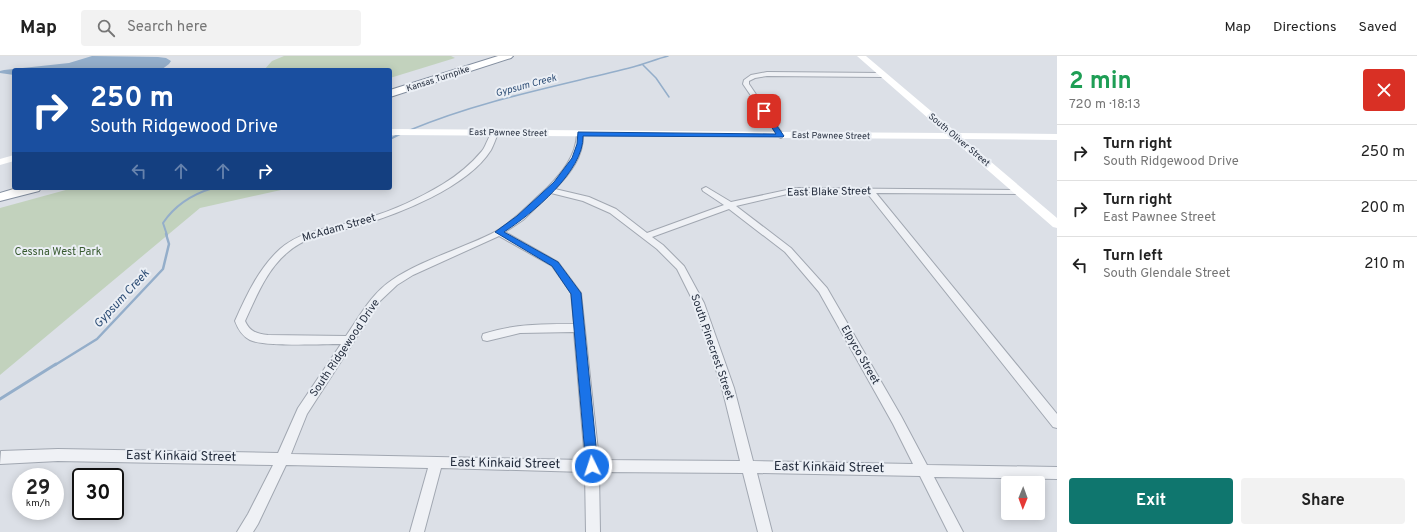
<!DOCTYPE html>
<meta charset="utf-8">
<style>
:root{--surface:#fff;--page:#f2f2f2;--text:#222;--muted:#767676;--line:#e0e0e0;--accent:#0f766e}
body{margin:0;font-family:Overpass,sans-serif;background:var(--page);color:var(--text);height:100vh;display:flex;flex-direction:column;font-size:15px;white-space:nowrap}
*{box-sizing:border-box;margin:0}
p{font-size:13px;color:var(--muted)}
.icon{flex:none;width:22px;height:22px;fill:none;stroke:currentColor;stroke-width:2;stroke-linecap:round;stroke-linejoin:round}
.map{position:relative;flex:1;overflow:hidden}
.details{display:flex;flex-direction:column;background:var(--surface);width:360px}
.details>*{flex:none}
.banner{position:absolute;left:12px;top:12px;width:380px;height:122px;border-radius:4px;box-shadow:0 2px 10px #0003;background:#1a4fa0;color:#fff;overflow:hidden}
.needle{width:26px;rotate:181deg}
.buttons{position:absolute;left:1001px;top:420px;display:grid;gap:8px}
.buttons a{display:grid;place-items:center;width:44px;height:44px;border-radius:4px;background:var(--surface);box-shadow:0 2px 10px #0003;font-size:20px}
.speed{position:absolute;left:12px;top:412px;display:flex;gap:8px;font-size:20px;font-weight:700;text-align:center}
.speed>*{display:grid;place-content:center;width:52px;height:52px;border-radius:50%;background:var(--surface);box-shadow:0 2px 10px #0003;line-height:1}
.speed small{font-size:10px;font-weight:400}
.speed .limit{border:2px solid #111;border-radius:6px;background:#fff;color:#111}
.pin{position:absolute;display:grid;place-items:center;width:34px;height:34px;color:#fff;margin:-17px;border-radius:8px;box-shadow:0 2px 6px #0006}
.me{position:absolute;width:44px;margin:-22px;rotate:356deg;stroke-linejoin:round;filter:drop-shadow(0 0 3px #0008)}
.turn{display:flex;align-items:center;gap:14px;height:84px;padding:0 12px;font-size:18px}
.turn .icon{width:52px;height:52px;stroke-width:2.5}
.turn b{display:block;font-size:28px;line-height:34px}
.lanes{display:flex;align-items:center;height:38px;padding:0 12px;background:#0003;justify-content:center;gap:20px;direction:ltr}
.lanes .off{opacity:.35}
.round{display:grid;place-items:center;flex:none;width:42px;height:42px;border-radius:4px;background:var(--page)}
.overview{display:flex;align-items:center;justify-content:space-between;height:68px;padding:0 12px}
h1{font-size:24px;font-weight:700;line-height:30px;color:#1e9e55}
.cta{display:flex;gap:8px;margin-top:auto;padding:8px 12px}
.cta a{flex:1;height:46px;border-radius:4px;background:var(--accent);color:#fff;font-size:16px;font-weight:700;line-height:46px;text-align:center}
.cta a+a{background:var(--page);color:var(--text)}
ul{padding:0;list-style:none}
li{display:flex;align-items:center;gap:12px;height:56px;padding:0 12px;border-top:1px solid var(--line)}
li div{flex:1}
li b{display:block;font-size:15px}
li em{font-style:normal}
header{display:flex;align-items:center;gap:24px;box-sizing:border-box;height:56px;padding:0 20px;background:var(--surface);border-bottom:1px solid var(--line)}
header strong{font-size:19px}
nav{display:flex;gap:22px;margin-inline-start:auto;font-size:14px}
.search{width:280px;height:36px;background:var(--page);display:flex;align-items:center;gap:10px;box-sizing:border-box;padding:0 14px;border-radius:4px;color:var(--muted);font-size:15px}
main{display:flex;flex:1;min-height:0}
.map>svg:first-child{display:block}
.green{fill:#c2d2bd}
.water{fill:#94aeca}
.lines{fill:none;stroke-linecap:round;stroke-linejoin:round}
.stream-far3{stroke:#94aeca;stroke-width:1.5}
.stream-far2{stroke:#94aeca;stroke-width:2}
.stream-far1{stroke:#94aeca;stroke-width:2.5}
.stream{stroke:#94aeca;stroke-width:3}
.street-casing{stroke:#a1a7b1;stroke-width:2}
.highway-casing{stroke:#838e9f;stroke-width:2}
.street{fill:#eff1f5;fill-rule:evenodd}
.secondary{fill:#fff;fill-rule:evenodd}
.highway{fill:#fff;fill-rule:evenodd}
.route{fill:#1a73e8;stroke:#114b97}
.labels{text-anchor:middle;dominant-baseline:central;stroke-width:4;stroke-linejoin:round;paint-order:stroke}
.far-street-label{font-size:9px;fill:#252e3e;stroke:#ebeff5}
.far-water-label{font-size:10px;font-style:italic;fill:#2d4d75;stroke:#ebeff5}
.street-label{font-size:11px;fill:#252e3e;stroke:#ebeff5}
.park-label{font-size:11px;fill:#395b31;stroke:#ebeff5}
.water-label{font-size:12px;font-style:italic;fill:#2d4d75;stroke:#ebeff5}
.near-street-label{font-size:13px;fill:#252e3e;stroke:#ebeff5}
</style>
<header>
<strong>Map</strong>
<div class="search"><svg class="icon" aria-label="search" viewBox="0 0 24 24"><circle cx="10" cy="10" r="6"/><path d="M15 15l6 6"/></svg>Search here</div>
<nav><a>Map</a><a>Directions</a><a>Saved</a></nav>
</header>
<main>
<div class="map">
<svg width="1057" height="476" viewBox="0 0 1057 476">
<rect width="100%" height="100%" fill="#dce0e7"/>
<g class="green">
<polygon points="284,0 451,0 455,2 390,22 390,14 264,14 272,5"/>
<polygon points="73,132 290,132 200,152 0,319 0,152"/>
</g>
<polygon class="water" points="92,0 158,1 166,2 171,5 169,8 161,14 14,14 14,19 0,17 0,15 4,14 69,7"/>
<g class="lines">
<g class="stream-far3">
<polyline points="643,9 656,22 669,41"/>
<path d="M410,74C482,44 558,30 633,11C645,8 656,3 668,0"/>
</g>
<g class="stream-far2">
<polyline points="390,83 400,78"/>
<path d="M167,179L163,167C175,149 193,138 213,132"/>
</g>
<polyline class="stream-far1" points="55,309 97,283 163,213 169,188 166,178"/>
<polyline class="stream" points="0,343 56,308"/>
<defs>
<g id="street">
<polygon points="767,16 882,17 885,19 882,21 767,20 755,22 749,25 749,28 784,80 781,82 779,81 743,28 744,24 751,19"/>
<path d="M495,75L498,77C496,82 494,88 491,94C468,131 399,158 358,170C334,177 309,178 288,196C267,213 256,241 245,265C250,276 257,278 268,279L346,280C360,260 371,238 392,224C422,204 458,194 491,178C512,167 529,148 547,132C562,117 576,100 577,78L580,76L583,78C584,100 570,118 555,133L589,141L616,153L647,177L724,149L703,135L702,133L706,131L731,146L796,132L1019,134L1023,136L1022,138L876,137L1057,358V372L1053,371L867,137L796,136L736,150L791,192L827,232L901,360L927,409L1057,411V423L934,421L963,476H948L920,420L757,417L772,476H758L743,417L599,416L600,476H586L585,416L441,412L424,476H410L428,412L286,409L258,468L253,476H237L248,458L273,409L58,405L0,408L1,395L58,393L278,397L298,352L341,288C322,288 265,291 250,284C242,280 238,273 235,265C246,240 259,212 280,193C304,172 338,171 368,162C394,154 420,142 443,128C458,119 471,108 482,95C487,89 488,78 495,75ZM551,137L583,145L610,157L657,193L677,213L694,247L722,332L740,405L599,404L581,237L558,206L505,176L523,164ZM729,153L785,196L819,236L893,368L913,408L753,405L734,332L704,247L684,210L663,189L652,181ZM499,180L552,210L571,237L574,268C543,268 513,268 483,278L482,281L483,284L487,285L520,277L574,276L585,404L291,398L307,358L380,245L397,229L413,219Z"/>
</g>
<g id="highway">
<polygon points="498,0 513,0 511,2 390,41 390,34"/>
<polygon points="17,132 41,132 39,135 0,145 0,137"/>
</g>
</defs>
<use href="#street" class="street-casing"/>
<use href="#highway" class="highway-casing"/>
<use href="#street" class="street"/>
<g class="secondary">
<polygon points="857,0 866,0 957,77 1057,78 1057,84 964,83 1057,162 1057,172 1053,171 952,83 390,79 390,73 945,77"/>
<polygon points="14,99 14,105 0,109 0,103"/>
</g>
<use href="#highway" class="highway"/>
</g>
<path class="route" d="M764,53L766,54L784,80L783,81L583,80C584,115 532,158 504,176L558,206L581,237L598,410L597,414L592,416L588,414L586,410L571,238L552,210L495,176L517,160L554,126L572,102L577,88L578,76L776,78L761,55Z"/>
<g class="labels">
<g class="far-street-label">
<text transform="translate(438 23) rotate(-18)">Kansas Turnpike</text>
<text transform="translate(508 77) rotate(1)">East Pawnee Street</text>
<text transform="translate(831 80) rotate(1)">East Pawnee Street</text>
<text transform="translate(959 84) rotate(40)">South Oliver Street</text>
</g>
<g class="far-water-label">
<text transform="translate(526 30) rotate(-15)">Gypsum Creek</text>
</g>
<g class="street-label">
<text transform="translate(829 136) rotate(-1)">East Blake Street</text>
<text transform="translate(339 172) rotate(-16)">McAdam Street</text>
<text transform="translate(712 291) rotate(71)">South Pinecrest Street</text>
<text transform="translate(345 292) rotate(-56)">South Ridgewood Drive</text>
<text transform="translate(860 299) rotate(60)">Elpyco Street</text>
</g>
<g class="park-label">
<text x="58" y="196">Cessna West Park</text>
</g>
<g class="water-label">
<text transform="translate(122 243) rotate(-47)">Gypsum Creek</text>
</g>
<g class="near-street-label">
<text transform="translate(181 401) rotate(1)">East Kinkaid Street</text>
<text transform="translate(505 408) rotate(1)">East Kinkaid Street</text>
<text transform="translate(829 412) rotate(1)">East Kinkaid Street</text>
</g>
</g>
</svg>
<div class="buttons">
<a><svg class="needle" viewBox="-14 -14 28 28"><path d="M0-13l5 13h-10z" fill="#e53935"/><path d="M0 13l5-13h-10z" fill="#767676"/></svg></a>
</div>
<div class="speed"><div>29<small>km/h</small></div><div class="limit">30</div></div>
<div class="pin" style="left:764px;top:55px;background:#d93025"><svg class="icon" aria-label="arrive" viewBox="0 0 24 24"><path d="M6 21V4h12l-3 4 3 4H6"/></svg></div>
<svg class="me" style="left:592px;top:410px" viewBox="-20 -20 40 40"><circle r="17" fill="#1a73e8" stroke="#fff" stroke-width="3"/><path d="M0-11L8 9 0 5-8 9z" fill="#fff"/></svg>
<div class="banner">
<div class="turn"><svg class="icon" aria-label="right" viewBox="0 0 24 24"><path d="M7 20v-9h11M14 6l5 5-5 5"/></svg><div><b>250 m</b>South Ridgewood Drive</div></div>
<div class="lanes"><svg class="icon off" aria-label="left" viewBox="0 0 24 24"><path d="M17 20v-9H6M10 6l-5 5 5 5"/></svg><svg class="icon off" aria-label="ahead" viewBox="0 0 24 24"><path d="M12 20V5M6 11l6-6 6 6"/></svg><svg class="icon off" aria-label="ahead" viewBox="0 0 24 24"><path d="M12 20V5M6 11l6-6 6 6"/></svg><svg class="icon" aria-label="right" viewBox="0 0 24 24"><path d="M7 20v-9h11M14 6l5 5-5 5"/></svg></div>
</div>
</div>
<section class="details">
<div class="overview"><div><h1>2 min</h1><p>720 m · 18:13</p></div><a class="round" style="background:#d93025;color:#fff"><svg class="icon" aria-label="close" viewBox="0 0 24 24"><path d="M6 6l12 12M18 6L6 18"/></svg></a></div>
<ul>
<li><svg class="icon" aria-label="right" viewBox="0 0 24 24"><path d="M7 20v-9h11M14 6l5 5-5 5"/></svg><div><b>Turn right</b><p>South Ridgewood Drive</p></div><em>250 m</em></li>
<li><svg class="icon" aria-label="right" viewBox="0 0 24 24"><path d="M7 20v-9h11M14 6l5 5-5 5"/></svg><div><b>Turn right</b><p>East Pawnee Street</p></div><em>200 m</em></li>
<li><svg class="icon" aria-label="left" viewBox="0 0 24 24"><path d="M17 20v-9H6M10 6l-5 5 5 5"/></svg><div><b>Turn left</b><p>South Glendale Street</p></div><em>210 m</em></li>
</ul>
<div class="cta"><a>Exit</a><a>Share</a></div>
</section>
</main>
